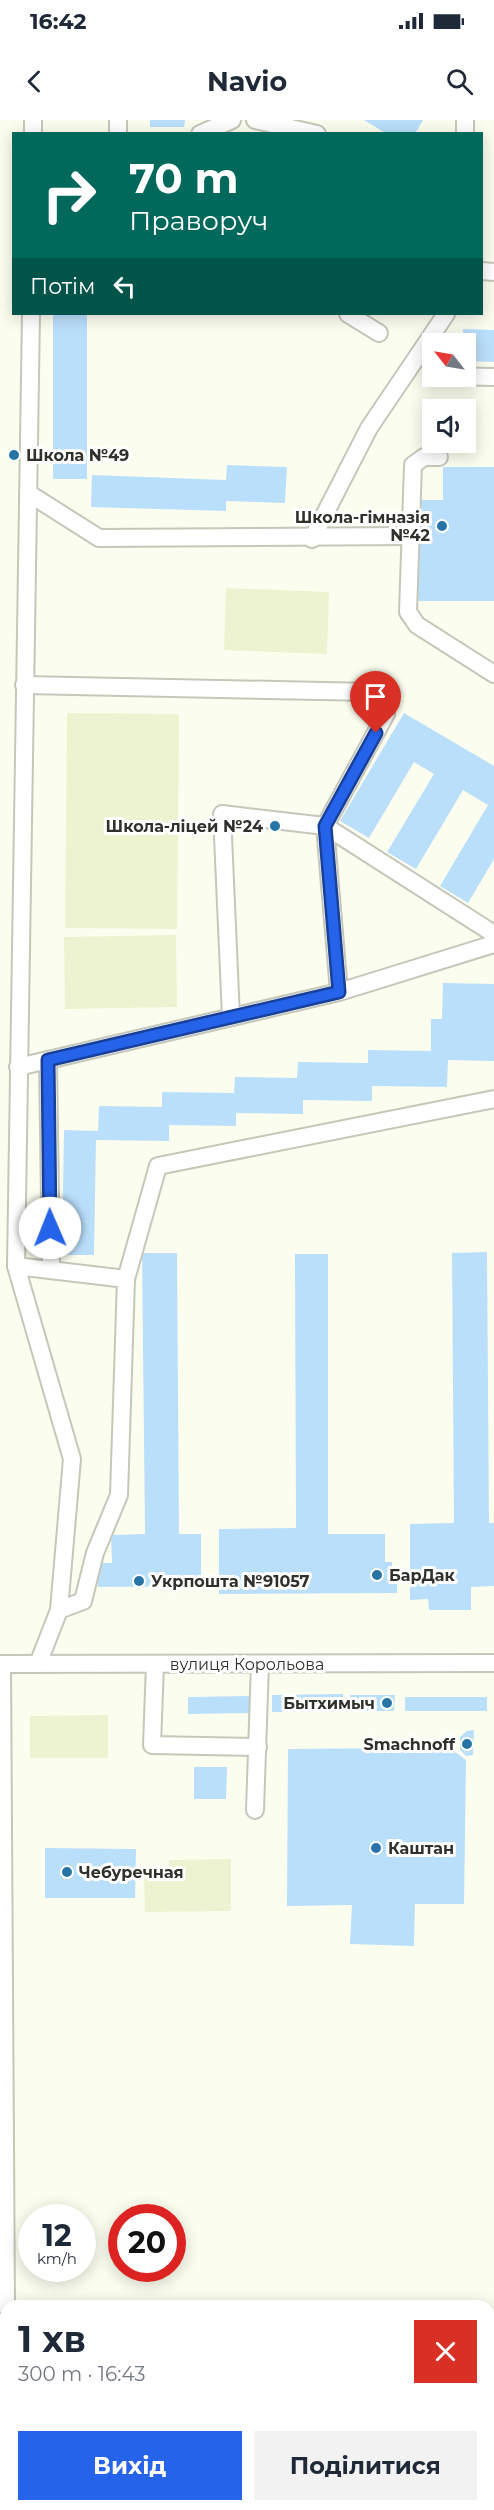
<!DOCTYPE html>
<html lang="uk">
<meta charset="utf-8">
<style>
:root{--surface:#fff;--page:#f2f2f3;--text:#1f2937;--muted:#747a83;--accent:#2563eb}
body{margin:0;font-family:Montserrat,sans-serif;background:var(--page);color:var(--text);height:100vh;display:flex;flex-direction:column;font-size:22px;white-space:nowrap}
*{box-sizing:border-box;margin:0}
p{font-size:20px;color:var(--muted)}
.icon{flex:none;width:33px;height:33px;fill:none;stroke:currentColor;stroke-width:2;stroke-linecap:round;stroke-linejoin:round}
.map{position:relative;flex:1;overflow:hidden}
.side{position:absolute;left:0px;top:2180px;width:495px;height:212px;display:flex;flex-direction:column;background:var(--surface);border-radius:18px 18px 0 0;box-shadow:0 3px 15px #0003}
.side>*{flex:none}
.banner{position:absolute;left:12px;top:12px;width:471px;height:183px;border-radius:0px;box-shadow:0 3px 15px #0003;background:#00695c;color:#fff;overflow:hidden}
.needle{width:39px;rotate:301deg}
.tools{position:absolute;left:422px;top:213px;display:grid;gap:12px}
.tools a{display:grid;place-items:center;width:54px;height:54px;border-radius:0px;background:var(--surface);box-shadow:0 3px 15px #0003;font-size:30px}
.speed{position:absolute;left:18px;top:2084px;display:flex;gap:12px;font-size:30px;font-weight:700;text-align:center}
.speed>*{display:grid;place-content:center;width:78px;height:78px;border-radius:50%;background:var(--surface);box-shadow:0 3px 15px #0003;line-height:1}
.speed small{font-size:15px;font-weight:400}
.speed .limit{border:9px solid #d22;background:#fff;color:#111}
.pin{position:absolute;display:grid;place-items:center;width:51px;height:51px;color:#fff;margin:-62px -26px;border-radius:50% 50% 50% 0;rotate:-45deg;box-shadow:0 0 6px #0007}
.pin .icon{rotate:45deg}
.me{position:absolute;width:66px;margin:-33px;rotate:359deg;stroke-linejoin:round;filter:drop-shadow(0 0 4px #0008)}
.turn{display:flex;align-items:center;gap:21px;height:126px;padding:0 18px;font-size:27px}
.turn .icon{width:78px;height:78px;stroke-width:2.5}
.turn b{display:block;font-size:42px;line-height:51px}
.then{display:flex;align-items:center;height:57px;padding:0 18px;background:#0003;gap:12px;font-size:22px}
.round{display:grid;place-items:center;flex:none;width:63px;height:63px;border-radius:0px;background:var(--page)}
.summary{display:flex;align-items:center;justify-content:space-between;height:102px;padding:0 18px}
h1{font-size:36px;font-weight:700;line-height:45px}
.primary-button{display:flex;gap:12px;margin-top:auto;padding:12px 18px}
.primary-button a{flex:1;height:69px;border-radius:0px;background:var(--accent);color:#fff;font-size:24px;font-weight:700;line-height:69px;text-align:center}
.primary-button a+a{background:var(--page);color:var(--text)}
.status{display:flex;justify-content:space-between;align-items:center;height:42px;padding:0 30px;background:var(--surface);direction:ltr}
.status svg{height:16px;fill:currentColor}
header{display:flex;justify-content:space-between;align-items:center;height:78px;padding:0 18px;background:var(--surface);font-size:27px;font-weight:700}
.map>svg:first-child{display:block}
.green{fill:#edf3d0}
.building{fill:#badffb}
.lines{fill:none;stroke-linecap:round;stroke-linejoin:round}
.minor-casing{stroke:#c5c7ba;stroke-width:20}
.minor{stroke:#fff;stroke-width:16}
.route-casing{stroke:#184099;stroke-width:15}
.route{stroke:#2563eb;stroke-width:10}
.poi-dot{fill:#2675a6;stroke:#fff;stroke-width:2}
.labels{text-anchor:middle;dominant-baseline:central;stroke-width:6;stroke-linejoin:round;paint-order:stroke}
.poi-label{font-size:16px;font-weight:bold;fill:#30312b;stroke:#fff;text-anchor:start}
.street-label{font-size:16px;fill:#30312b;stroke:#fff}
</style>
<div class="status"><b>16:42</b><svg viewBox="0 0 49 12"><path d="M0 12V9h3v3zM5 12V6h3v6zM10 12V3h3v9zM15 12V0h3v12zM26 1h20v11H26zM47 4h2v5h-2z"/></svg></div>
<header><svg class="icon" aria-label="back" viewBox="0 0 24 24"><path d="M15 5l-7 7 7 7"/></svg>Navio<svg class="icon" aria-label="search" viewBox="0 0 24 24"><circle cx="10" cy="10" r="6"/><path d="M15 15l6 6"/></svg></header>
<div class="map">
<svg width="494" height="2390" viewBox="0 0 494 2390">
<rect width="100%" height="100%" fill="#fbfeef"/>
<g class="green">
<polygon points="226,468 329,472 327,534 224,530"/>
<polygon points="67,593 179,594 177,809 65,808"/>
<polygon points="176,815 177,887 65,889 64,817"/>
<polygon points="108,1595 108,1638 30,1638 30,1596"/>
<polygon points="231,1739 231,1791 145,1792 144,1755 169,1754 169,1740"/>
</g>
<g class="building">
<polygon points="150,0 185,0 184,7 150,7"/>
<polygon points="364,0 423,0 415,14 387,14"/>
<rect x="53" y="194" width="34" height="165"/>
<polygon points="463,209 494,210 494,242 465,241"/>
<polygon points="227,345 287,347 285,383 226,381 226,391 91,387 92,355 226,360"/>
<polygon points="443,347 494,347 494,481 417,481 418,380 443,380"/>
<polygon points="404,593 494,646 494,739 468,783 440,766 488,685 463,670 416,749 387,732 434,654 414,642 369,718 340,701"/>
<polygon points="443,863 494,864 494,941 448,940 447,967 372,966 372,981 303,980 303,994 236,993 236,1006 169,1005 169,1021 96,1020 94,1135 62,1135 64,1010 98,1011 99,986 162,987 162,972 234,973 235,957 297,958 298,942 368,943 368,930 431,931 431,899 442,899"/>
<polygon points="487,1132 489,1403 494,1403 494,1466 471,1467 471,1490 429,1490 428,1479 410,1480 410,1404 454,1403 452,1133"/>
<polygon points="142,1133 177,1133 179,1414 201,1414 201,1466 98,1467 98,1443 112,1443 111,1415 145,1414"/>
<polygon points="295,1134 328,1134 328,1414 385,1414 385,1442 392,1442 392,1462 397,1462 397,1473 219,1474 219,1409 296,1408"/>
<polygon points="343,1574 343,1592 272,1592 272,1575"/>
<polygon points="350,1575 395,1575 394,1591 350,1591"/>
<polygon points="250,1576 250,1593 188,1594 188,1577"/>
<rect x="405" y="1577" width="82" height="14"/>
<polygon points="474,1610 473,1635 466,1636 460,1630 460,1617 467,1611"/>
<polygon points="411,1628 450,1628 466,1640 464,1784 415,1784 414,1826 350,1824 352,1785 287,1786 288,1629"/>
<polygon points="194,1647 227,1647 226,1679 194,1679"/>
<polygon points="45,1728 136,1729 135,1778 45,1778"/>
<rect x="416" y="2385" width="35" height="5"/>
</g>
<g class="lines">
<defs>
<g id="minor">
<polyline points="255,0 317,14"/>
<polyline points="33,14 33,0"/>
<polyline points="118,14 118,0"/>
<polyline points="200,14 232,0"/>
<polyline points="465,14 465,0"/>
<polyline points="482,151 494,152"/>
<polyline points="31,194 16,1146 72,1339 59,1490 38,1544"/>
<polyline points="348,194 379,213"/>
<polyline points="445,256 494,257"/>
<polyline points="439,337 424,337 413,345 408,492 417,505 494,554"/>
<polyline points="28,373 99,418 409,416"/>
<polyline points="312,419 369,308 446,194"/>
<polyline points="24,565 372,572 386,594 325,706 494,814"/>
<polyline points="339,872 494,824"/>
<polyline points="48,940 51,1150"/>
<polyline points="18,947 339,872 325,706 222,694 231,897"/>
<polyline points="16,1146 126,1159"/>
<polyline points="59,1490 83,1481 95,1433 119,1375 126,1159 158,1046 494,979"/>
<polyline points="0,1544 494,1543"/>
<polyline points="2,1544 6,2186"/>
<polyline points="155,1544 152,1625 258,1627"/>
<polyline points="255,1690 260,1544"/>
<polyline points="0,2382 6,2382"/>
<polyline points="131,2390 131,2385"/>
</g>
</defs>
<use href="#minor" class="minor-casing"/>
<use href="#minor" class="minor"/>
</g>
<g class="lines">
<defs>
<polyline id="route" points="50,1108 48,940 339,872 325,706 376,613"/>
</defs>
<use href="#route" class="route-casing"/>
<use href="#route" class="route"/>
</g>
<g class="poi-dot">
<circle cx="14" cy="335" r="6"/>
<circle cx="442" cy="406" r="6"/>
<circle cx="275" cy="706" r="6"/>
<circle cx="377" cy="1455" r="6"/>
<circle cx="139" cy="1461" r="6"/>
<circle cx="387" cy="1583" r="6"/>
<circle cx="467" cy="1624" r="6"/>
<circle cx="376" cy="1728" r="6"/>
<circle cx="67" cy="1752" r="6"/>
</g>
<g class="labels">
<g class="poi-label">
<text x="26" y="335">Школа №49</text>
<text x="430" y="397" text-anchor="end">Школа-гімназія<tspan x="430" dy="18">№42</tspan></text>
<text x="263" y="706" text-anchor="end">Школа-ліцей №24</text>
<text x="389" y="1455">БарДак</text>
<text x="151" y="1461">Укрпошта №91057</text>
<text x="375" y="1583" text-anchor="end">Бытхимыч</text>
<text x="455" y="1624" text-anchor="end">Smachnoff</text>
<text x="388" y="1728">Каштан</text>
<text x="79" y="1752">Чебуречная</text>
</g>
<g class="street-label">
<text x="247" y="1544">вулиця Корольова</text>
</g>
</g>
</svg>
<div class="tools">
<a><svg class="needle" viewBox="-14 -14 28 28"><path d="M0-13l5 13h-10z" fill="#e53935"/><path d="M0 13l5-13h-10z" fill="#747a83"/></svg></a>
<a><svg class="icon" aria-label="sound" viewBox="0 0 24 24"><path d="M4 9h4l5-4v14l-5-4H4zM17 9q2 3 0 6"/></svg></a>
</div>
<div class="speed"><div>12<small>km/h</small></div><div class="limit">20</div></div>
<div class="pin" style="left:376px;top:613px;background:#d93025"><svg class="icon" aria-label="arrive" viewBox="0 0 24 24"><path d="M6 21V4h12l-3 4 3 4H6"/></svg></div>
<svg class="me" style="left:50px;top:1108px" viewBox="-20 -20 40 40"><circle r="19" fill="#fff"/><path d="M0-13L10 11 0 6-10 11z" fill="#2563eb"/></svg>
<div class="banner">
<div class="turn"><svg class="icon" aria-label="right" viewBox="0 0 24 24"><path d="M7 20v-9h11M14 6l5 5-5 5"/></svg><div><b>70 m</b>Праворуч</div></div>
<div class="then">Потім<svg class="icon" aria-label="left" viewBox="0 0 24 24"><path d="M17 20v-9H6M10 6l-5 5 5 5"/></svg></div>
</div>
<section class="side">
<div class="summary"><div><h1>1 хв</h1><p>300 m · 16:43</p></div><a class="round" style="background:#d93025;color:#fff"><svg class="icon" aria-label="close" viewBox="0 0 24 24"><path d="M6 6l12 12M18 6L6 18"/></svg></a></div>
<div class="primary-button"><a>Вихід</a><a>Поділитися</a></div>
</section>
</div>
